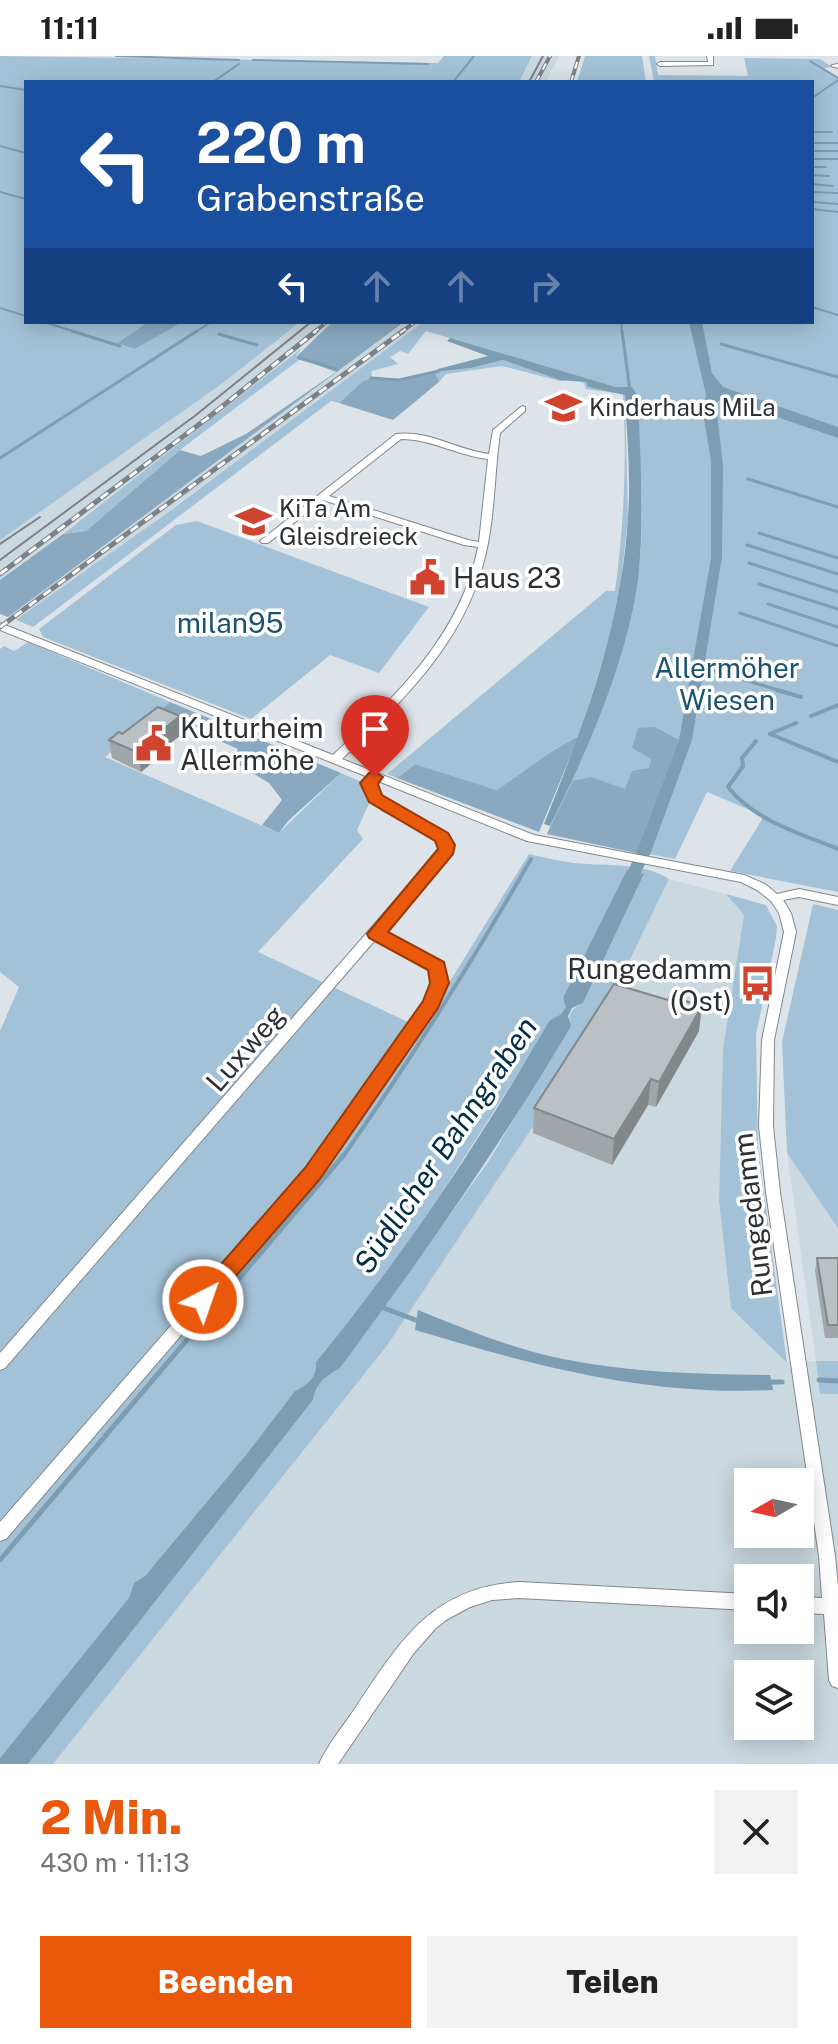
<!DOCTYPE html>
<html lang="de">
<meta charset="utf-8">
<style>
:root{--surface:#fff;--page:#f2f2f2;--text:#222;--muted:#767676;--accent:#ea580c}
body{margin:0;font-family:"Public Sans",sans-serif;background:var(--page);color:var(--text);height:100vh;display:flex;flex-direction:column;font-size:30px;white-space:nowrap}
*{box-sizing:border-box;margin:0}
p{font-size:26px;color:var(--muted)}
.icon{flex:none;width:44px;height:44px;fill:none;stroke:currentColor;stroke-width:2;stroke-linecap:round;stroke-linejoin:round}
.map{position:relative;height:1708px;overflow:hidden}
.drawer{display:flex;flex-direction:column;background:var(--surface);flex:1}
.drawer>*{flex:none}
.guide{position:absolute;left:24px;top:24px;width:790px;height:244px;border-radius:0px;box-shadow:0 4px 20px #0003;background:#1a4fa0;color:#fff;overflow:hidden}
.needle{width:52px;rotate:261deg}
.tools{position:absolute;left:734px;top:1412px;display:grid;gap:16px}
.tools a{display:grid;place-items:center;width:80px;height:80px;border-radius:0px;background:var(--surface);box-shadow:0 4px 20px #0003;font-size:40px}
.pin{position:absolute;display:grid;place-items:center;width:68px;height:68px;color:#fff;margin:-82px -34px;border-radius:50% 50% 50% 0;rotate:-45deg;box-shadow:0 0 8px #0007}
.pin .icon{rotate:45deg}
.me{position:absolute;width:88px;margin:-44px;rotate:41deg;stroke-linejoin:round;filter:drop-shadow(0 0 6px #0008)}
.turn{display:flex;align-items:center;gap:28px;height:168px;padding:0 40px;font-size:36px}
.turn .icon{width:104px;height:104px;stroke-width:2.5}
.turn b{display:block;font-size:56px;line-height:68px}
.lanes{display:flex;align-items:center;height:76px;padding:0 40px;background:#0003;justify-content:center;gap:40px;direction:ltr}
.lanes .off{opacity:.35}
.round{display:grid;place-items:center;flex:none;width:84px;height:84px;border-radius:0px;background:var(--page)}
.overview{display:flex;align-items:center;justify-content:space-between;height:136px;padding:0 40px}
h1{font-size:48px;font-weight:800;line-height:60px;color:var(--accent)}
.primary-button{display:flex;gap:16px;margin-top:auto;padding:16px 40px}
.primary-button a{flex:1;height:92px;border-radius:0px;background:var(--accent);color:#fff;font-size:32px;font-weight:800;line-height:92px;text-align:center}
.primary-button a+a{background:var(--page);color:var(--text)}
.status{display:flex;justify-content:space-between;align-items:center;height:56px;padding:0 40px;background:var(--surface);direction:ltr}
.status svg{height:22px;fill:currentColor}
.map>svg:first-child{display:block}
.built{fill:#cad8e0;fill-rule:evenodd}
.green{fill:#a4c2d7}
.forest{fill:#8aa9c0}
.water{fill:#7d9db3}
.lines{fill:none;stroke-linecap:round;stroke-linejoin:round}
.stream-far3{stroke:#7d9db3;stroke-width:2}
.stream-far2{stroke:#7d9db3;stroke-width:3}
.stream-far1{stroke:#7d9db3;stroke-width:4}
.stream{stroke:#7d9db3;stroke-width:5}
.canal{fill:#7d9db3;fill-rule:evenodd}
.street-casing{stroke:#81888c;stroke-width:2}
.street{fill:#fff;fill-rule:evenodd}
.tram{stroke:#7c8185;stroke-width:2}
.rail-far1-casing{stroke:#7c8185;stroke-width:4}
.rail-casing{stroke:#7c8185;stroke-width:5}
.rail-far1{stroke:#fff;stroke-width:2;stroke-dasharray:7;stroke-linecap:butt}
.rail{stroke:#fff;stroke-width:3;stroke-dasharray:9;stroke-linecap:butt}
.wall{fill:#a0a6a9}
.shaded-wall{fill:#82878a}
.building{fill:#bac1c5;stroke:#82878a;stroke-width:2}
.route{fill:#ea580c;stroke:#983908;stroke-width:2}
.labels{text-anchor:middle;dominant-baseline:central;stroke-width:7;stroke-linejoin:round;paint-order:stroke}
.far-poi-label{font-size:24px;fill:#2e3133;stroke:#fff;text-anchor:start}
.poi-label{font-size:28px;fill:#2e3133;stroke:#fff;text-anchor:start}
.park-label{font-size:28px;fill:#1b5272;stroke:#fff}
.street-label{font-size:28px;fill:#2e3133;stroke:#fff}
.water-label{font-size:30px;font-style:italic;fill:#022e46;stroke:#fff}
</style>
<div class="status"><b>11:11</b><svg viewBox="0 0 49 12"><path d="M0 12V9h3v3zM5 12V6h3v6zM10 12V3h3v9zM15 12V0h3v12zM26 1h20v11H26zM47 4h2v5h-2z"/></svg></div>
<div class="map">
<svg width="838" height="1708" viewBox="0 0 838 1708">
<rect width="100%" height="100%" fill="#dde4e9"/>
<g class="built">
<polygon points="532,0 559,0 546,26 519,26"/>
<polygon points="300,266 332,266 224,354 0,524 0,484 223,327"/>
<polygon points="404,266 423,266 47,545 16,564 8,561"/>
<path d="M669,823L726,838L744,859L723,993L719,1145L731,1251L787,1307L816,1305L787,1097L838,1172V1305H817L820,1338H838V1708H53L386,1291L592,982ZM748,1426H800V1478H748ZM748,1522H800V1574H748ZM748,1618H800V1670H748Z"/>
</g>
<g class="green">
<polygon points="0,0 438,7 444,0 532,0 519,26 26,26 26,266 148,266 118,286 135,293 183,266 300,266 223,327 0,484"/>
<polygon points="585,0 642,0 646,26 577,26"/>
<path d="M649,0H655L658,19L748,20L744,2L820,3L832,11L824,12L838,21V836L730,815L764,760L707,736L675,803L547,778C582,696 623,615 637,526C647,463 640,394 632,331H616L426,275L408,298L400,295L390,301L398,308L372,315L371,322L363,325L339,347L331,345L33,571L16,564L167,457L423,266H812V26H654Z"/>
<polygon points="302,292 296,300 299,304 180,394 86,475 63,478"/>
<path d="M503,304L560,323L586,326L588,331C601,335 613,333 625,338L628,461L620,536L611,577L579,680L552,695L497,734L415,708L397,722L387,718L606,535H615C624,469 627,405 623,338L586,333L584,327L574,324L560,325L502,310L446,318L439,326L435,316L471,312Z"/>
<polygon points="197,465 429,551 379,617 330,599 251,663 43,581 39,573 176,469"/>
<path d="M28,586L170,646L105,701L279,777L341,717L376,732L357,774L363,783L258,896L421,972L529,798C544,801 559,805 574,807C603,810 644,806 669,823L592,982L386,1291L53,1708H28L313,1344C316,1327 325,1321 340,1312L488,1106L570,970C568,957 571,953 583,947L644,818L566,951L526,1005L425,1163L364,1247L316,1306C317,1321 308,1328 295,1335L245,1400L145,1520L134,1527L130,1542L0,1702V975L19,931L0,916V593L4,590L14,595Z"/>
<polygon points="726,838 766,849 777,870 776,882 756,979 758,1092 787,1307 731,1252 719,1145 723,993 744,859"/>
<polygon points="813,848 838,854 838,1172 787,1097 782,986"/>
<polygon points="816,1305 838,1305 838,1338 820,1338"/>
</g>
<g class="forest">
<polygon points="148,266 183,266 135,293 117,287"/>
<polygon points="332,266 404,266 8,561 0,558 0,524 63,478 86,475 180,394 201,400 246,378 336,316 296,301"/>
<polygon points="435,316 439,326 393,364 339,347 363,325 371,322 399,324"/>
<polygon points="170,646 341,717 288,765 279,777 262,769 282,744 269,727 232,705 238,693 157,657"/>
<polygon points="655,671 679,684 636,797 547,778 573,725 591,721 625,733 632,715 649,712 651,703 632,692 638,672"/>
<polygon points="579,680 539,776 397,722 415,708 497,734 552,695"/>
</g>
<g class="water">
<polygon points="689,266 702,266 712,317 723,331 838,371 838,382 734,346 720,344 716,347 723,410 722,501 692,684 650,799 636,797 679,684 711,502 711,405 703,357 706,339"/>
<path d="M450,282L616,331H632L638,340C640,400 645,463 638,523C627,605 587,696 550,770L544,768C584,669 622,569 628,461C631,421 627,379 625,339L588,331L586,326L560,324L503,304L471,312L435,316L438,313L488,300L447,285Z"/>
<path d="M627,814L644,818L583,947L572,952L568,960L571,970C501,1089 422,1201 340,1312C325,1321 316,1327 313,1344L28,1708H0V1702L129,1542L134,1527L145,1520L245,1400L295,1335C308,1328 317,1321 316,1306C404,1199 480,1084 550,964L560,959L566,951L563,942Z"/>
<path d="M418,1254C465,1273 513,1293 563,1303C631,1317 700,1318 770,1319L773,1334C645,1340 536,1310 415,1274Z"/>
</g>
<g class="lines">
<g class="stream-far3">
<polyline points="116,0 239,4"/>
<polyline points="253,4 428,8"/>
<polyline points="810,5 838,22"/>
<polyline points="213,26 239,8"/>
<polyline points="453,26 474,0"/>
<polyline points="0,30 26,34"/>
<polyline points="815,40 838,24"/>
<polyline points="812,76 832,76"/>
<polyline points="812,87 838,87"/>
<polyline points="0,90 26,97"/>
<polyline points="812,95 838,95"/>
<polyline points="812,103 838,103"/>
<polyline points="812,111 826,111"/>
<polyline points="812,119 829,120"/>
<polyline points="812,128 833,130"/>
<polyline points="0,136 26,143"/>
<polyline points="812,136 838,137"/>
<polyline points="812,146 838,148"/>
<polyline points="812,153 838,156"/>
<polyline points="812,251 838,259"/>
<polyline points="0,252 26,260"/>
<polyline points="44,266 79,277"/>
<polyline points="621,266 622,277"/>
<polyline points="194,277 211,266"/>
</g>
<g class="stream-far2">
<polyline points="72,275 120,290"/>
<polyline points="622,275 630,335"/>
<polyline points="219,278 257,289"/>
<polyline points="721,288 838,321"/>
<polyline points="299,302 337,313"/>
<polyline points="371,322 399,324 439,315"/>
<polyline points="0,402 197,275"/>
<polyline points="748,423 838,451"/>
<polyline points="759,477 838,502"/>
<polyline points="747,489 838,518"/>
<polyline points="749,507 838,536"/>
<polyline points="759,528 838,553"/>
<polyline points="768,548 838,571"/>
<polyline points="740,557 838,590"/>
<polyline points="700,610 784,636"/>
</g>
<g class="stream-far1">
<polyline points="777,634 801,641"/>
<polyline points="811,660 838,649"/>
<polyline points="770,678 838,706"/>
<polyline points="770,678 796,667"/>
<path d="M756,685L742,702L743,710L728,731C755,765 799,777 838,793"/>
<path d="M342,1102C410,1005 472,906 531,803"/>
</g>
<g class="stream">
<polyline points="381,1251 421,1266"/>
<polyline points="819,1324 838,1325"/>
<polyline points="766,1326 782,1326"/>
<polyline points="0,1504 343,1100"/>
</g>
<polygon class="canal" points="643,794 650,798 633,833 631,836 621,836 619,833 636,798"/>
<defs>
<g id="street">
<polygon points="707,0 713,0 713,9 660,10 657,8 660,6 708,6"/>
<polygon points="838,8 838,12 831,10 832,9"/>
<path d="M522,350L525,351V355L500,377C494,419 495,464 484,505C463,588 402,646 342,703L534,779L744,819L765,828L777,838L799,833L838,841V849L799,841L783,844L791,857L796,876L774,984L773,1070L780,1136L835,1500L838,1531V1632L832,1630L829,1624L824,1558L800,1557V1541L822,1542L819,1500L766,1136L759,1070L762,984L784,876L779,857L771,845L757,834L741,826L527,785L378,725L375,728L380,740L390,748L446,778L452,794L382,876L441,908L445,927L438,947L317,1121L6,1483L0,1485V1466L307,1113L426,946L433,927L431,913L376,883L5,1312L0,1314V1297L440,793L437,783L382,754L371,744L363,727L368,721L0,574V567L333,699C396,640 461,579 478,491L464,489L323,444L268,487H262L260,485L396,378C429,374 457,394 489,398L493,374ZM401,383C432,383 458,400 488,403L479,486L468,484L329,440Z"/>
<path d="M519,1526L748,1538V1554L519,1542L492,1544L470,1551L446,1564L435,1573L414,1597L338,1708H319C328,1688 344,1669 356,1651C400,1585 432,1531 519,1526Z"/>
</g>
</defs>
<use href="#street" class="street-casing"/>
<use href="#street" class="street"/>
<g class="tram">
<polyline points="529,26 543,0"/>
<polyline points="0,488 40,461"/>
<polyline points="0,504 196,359 311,266"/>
</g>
<defs>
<g id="rail-far1">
<polyline points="536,26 550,0"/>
<polyline points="571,26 579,0"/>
<polyline points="313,277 327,266"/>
<polyline points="400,277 415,266"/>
</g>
<g id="rail">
<polyline points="0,518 209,361 316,275"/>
<polyline points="0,571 403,275"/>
</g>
</defs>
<use href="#rail-far1" class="rail-far1-casing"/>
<use href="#rail" class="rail-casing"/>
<use href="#rail-far1" class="rail-far1"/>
<use href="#rail" class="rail"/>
</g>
<g class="wall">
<polygon points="180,660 181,679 151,702 152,707 141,716 112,702 109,684 122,678"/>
<polygon points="699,975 656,1051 648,1049 612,1109 533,1077 534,1052"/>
<polygon points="817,1202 838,1202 838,1282 825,1282 815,1215"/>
</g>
<g class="shaded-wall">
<polygon points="180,660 181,679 151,702 152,707 141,716 139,697 146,687"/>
<polygon points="702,950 699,975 656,1051 659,1026"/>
<polygon points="651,1023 648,1049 612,1109 614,1083"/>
</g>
<g class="building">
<polygon points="158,651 180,660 146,687 150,688 139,697 109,684 119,676 122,678"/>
<polygon points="614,928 668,944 670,940 702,950 659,1026 651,1023 614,1083 534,1052"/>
<polygon points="817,1202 838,1202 838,1269 828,1269"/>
</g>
<polygon class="route" points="375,716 383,721 378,728 382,739 448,777 455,789 453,798 388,876 444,906 449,927 438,952 320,1123 210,1250 203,1253 195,1250 191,1244 195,1238 305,1112 423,945 430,927 428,914 369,882 367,878 438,793 435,785 369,746 360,727 369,717"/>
<defs>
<symbol id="school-bare" viewBox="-9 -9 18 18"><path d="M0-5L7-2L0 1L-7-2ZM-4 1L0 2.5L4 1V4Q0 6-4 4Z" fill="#cf432f" stroke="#fff" stroke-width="2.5" paint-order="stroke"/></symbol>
<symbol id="civic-bare" viewBox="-9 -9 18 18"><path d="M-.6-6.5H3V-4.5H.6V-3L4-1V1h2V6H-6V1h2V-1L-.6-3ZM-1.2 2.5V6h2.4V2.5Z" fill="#cf432f" stroke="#fff" stroke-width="2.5" paint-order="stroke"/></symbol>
<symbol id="bus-bare" viewBox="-9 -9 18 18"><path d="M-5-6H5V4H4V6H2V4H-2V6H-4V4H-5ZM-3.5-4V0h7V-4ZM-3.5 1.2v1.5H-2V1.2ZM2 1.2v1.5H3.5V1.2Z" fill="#cf432f" stroke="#fff" stroke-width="2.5" paint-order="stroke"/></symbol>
</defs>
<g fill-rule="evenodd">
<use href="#school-bare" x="538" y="326" width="51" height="51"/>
<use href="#school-bare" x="228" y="440" width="51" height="51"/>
<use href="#civic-bare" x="402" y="496" width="51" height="51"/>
<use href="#civic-bare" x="128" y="662" width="51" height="51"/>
<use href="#bus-bare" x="732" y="902" width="51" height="51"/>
</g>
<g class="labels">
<g class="far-poi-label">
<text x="589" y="351">Kinderhaus MiLa</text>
<text x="279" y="452">KiTa Am<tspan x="279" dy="28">Gleisdreieck</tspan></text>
</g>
<g class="poi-label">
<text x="453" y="521">Haus 23</text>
<text x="180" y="671">Kulturheim<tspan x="180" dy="32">Allermöhe</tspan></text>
<text x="732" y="912" text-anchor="end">Rungedamm<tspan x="732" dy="32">(Ost)</tspan></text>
</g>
<g class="park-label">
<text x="230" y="566">milan95</text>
<text x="727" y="611">Allermöher<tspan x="727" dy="32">Wiesen</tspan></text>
</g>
<g class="street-label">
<text transform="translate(245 992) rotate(-49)">Luxweg</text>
<text transform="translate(752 1159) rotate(-97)">Rungedamm</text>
</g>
<g class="water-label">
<text transform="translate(445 1089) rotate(-56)">Südlicher Bahngraben</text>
</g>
</g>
</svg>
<div class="tools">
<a><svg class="needle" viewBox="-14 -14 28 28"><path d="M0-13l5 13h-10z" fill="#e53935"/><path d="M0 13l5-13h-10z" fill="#767676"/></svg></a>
<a><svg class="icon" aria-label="sound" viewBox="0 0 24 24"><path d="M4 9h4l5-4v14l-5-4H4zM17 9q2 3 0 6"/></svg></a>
<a><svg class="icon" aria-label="layers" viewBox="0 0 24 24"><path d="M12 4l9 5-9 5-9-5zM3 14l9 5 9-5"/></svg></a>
</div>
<div class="pin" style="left:375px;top:721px;background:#d93025"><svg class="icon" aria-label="arrive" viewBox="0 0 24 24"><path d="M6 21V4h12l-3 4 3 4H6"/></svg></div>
<svg class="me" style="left:203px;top:1244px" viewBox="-20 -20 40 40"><circle r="17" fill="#ea580c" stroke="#fff" stroke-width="3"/><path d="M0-11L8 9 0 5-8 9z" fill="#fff"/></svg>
<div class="guide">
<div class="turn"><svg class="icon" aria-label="left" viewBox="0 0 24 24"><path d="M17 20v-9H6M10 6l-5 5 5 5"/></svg><div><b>220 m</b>Grabenstraße</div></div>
<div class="lanes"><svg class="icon" aria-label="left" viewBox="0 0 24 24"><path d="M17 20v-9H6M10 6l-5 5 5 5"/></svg><svg class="icon off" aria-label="ahead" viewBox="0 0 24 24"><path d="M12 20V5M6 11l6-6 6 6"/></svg><svg class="icon off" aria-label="ahead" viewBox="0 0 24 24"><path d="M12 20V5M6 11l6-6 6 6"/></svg><svg class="icon off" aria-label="right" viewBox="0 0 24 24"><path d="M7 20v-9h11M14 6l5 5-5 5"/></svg></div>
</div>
</div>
<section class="drawer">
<div class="overview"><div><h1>2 Min.</h1><p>430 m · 11:13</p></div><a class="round"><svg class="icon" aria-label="close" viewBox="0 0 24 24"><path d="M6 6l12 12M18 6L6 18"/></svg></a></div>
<div class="primary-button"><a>Beenden</a><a>Teilen</a></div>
</section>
